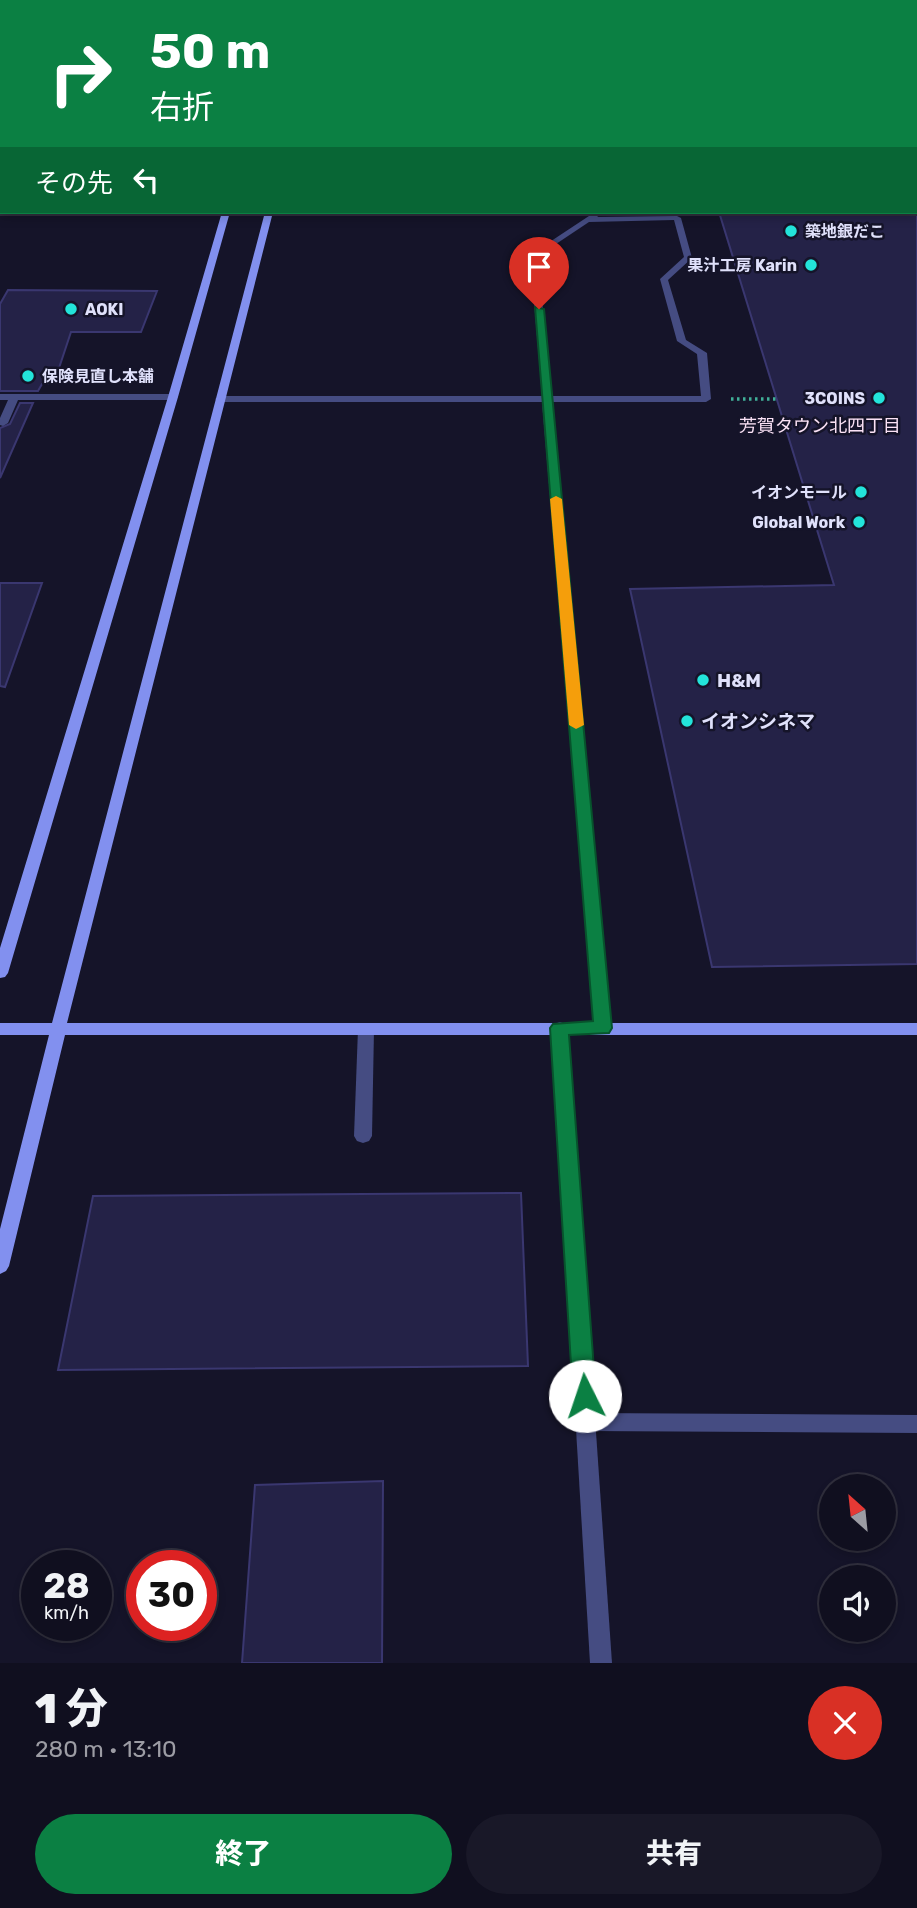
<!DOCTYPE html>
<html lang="ja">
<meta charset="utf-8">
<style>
:root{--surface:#100f1f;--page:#191828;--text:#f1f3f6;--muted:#9c9ca4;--line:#302f3d;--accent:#0b8043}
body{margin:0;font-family:Rubik,"Noto Sans JP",sans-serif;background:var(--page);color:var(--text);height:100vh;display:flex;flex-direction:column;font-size:26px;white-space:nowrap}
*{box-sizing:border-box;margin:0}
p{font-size:23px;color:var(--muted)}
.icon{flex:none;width:38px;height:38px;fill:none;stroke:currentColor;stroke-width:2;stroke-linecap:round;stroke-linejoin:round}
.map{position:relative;height:1663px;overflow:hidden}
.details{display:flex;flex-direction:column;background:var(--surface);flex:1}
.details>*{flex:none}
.banner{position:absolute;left:0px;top:0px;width:917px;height:214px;box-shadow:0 4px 10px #0003,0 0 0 2px var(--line);background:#0b8043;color:#fff;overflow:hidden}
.needle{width:46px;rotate:333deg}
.tools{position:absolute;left:819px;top:1474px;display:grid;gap:14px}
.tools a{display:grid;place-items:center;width:77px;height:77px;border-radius:50%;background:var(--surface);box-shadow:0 4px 10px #0003,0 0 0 2px var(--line);font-size:35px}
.speed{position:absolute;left:21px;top:1550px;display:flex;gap:14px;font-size:35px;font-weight:700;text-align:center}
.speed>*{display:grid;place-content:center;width:91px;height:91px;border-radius:50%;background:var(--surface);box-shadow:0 4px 10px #0003,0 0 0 2px var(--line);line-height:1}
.speed small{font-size:18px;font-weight:400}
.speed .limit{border:10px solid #d22;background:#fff;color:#111}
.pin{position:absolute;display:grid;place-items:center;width:60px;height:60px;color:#fff;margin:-72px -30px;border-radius:50% 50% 50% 0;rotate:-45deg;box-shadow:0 0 7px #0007}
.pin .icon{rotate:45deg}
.me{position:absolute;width:77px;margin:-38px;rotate:356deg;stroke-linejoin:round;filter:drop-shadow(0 0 5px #0008)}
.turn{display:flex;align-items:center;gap:24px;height:147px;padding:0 35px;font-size:32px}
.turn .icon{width:91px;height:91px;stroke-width:2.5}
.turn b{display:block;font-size:49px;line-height:60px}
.then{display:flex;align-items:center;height:66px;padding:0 35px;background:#0003;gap:14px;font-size:26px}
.round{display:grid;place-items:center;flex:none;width:74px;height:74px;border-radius:37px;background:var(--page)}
.head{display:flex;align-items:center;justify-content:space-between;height:119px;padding:0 35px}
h1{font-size:42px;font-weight:800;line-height:52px}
.primary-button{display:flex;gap:14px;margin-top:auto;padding:14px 35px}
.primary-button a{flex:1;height:80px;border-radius:42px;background:var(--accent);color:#fff;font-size:28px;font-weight:800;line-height:80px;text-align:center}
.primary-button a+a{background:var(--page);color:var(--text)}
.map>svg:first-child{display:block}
.building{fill:#242247;stroke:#3a3770;stroke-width:2}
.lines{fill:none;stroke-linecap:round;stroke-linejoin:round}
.path{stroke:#40af98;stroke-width:3.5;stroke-dasharray:2.5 3.5;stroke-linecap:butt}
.lane{fill:#454c82;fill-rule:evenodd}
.street{fill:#454c82;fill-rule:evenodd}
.secondary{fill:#8290ef;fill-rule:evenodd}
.route{fill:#0b8043;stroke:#07532c;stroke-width:2}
.slow{fill:#f59e0b}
.poi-dot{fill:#23e4da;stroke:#151429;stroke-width:2.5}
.labels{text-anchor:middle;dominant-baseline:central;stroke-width:5;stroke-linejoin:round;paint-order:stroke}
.far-poi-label{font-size:16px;font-weight:bold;fill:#e0e1fb;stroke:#151429;text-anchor:end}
.far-neighbourhood-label{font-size:18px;fill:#fbe2f6;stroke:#151429}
.poi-label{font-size:19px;font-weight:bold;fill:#e0e1fb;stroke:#151429;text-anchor:start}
</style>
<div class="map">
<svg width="917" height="1663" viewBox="0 0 917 1663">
<rect width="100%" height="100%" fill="#151429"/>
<g class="building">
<polygon points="719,212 917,212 917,964 712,967 630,589 834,585"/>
<polygon points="8,290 157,291 141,332 71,332 54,383 42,384 38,391 0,391 0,304"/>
<polygon points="20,403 33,403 0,478 0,428 10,424"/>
<polygon points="0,583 42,583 5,687 0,686"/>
<polygon points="521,1193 528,1366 58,1370 93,1196"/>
<polygon points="383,1481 382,1663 242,1663 255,1485"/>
</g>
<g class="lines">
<polyline class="path" points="731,399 777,399"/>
<g class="lane">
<polygon points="437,0 443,0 445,2 439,2"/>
<polygon points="778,0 784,0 785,2 779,2"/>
<path d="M595,212H604L597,217L677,216L681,218L692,258L668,280L686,340L707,353L711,399L706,402H552L611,1028L609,1032H597L595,1028L542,402H220L215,399L220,396H542L530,255ZM674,220L684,257L660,279L677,341L697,354L701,396H551L538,256L589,222Z"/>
<polygon points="0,394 173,394 178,397 173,400 18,400 8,423 3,426 0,425 0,418 8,400 0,400"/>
<polygon points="366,1023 372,1025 374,1029 372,1136 369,1141 363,1143 357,1141 354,1136 358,1029 360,1025"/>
<polygon points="586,1413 917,1415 917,1433 586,1431 579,1428 576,1422 579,1416"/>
</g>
<g class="street">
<polygon points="915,6 917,7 917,12 915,11"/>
<polygon points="2,55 2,59 0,60 0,56"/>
<rect x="915" y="56" width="2" height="4"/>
<polygon points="0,187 2,187 0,195"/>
<polygon points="560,1022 566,1024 568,1028 612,1663 590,1663 552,1028 554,1024"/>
</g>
<g class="secondary">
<polygon points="220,0 226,0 227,2 221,2"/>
<polygon points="250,0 256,0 257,2 251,2"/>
<polygon points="222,212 230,212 178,397 8,973 5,977 0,978 0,948 168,397"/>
<polygon points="265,212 273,212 67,1023 917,1023 917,1035 65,1035 9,1266 6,1271 0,1274 0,1229 49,1035 0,1035 0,1023 52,1023"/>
</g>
</g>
<polygon class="route" points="535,307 544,309 612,1028 609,1033 569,1035 596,1396 593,1403 585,1406 577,1403 573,1396 550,1028 553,1024 593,1021"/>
<polygon class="slow" points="556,496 562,499 584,725 576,729 569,725 550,499"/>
<g class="poi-dot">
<circle cx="791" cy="231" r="7"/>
<circle cx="811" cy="265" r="7"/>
<circle cx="71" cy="309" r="7"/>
<circle cx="28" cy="376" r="7"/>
<circle cx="879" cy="398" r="7"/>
<circle cx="861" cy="492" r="7"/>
<circle cx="859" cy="522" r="7"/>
<circle cx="703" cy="680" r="7"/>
<circle cx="687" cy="721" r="7"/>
</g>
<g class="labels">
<g class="far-poi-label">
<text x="805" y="231" text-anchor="start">築地銀だこ</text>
<text x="797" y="265">果汁工房 Karin</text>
<text x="85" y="309" text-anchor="start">AOKI</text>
<text x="42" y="376" text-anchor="start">保険見直し本舗</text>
<text x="865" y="398">3COINS</text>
<text x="847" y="492">イオンモール</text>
<text x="845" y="522">Global Work</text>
</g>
<g class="far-neighbourhood-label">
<text x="820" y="426">芳賀タウン北四丁目</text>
</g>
<g class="poi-label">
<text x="717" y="680">H&amp;M</text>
<text x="701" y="721">イオンシネマ</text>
</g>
</g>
</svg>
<div class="tools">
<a><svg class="needle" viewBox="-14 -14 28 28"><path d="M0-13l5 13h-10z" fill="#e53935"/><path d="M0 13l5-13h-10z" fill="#9c9ca4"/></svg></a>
<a><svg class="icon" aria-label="sound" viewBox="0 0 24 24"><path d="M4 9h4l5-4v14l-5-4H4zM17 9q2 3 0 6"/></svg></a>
</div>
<div class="speed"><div>28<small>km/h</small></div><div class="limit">30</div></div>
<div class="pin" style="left:539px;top:309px;background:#d93025"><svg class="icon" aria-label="arrive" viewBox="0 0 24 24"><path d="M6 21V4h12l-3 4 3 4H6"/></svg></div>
<svg class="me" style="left:585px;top:1396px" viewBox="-20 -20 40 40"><circle r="19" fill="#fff"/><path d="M0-13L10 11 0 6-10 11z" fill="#0b8043"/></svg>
<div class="banner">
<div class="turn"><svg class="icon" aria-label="right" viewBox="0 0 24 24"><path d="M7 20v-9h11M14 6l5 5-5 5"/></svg><div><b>50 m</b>右折</div></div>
<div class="then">その先<svg class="icon" aria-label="left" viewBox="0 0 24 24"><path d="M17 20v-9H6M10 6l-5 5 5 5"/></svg></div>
</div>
</div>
<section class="details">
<div class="head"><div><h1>1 分</h1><p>280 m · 13:10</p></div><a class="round" style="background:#d93025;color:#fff"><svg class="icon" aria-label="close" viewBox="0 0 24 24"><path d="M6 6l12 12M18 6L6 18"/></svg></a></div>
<div class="primary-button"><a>終了</a><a>共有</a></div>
</section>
